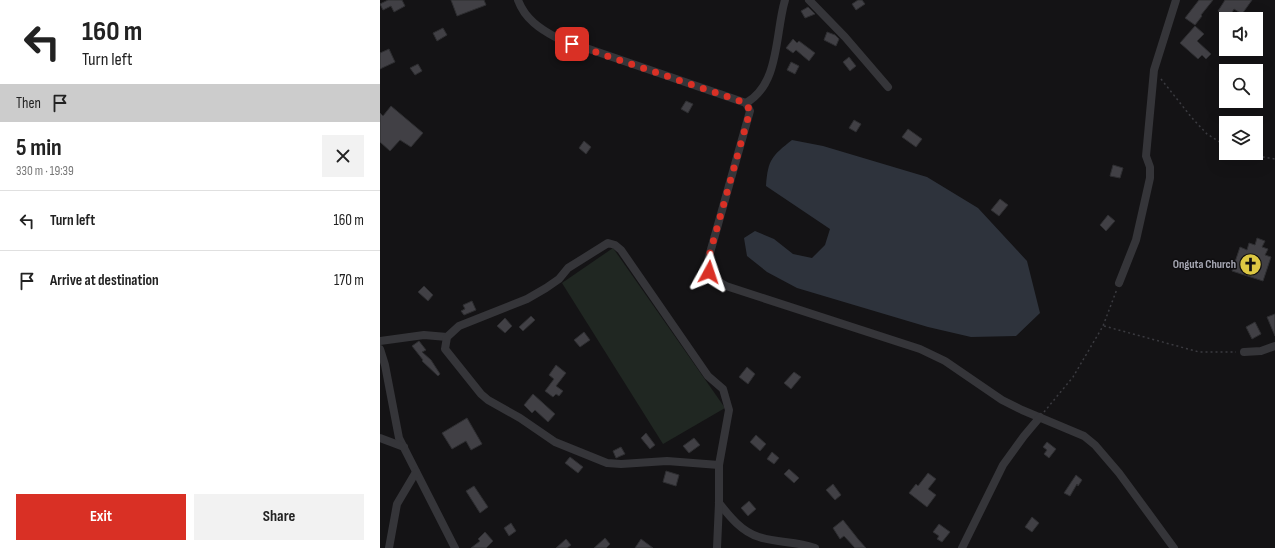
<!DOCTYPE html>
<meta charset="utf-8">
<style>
:root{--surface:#fff;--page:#f2f2f2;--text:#222;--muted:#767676;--line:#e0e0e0;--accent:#d93025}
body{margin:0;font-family:"Sofia Sans Condensed",sans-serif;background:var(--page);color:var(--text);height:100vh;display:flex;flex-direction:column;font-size:15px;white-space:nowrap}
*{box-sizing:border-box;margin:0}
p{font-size:13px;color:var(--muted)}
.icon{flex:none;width:22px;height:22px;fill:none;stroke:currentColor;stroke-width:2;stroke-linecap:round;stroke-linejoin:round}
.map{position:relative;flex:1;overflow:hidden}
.side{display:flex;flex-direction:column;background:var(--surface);width:380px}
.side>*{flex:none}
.banner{background:#fff;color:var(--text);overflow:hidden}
.buttons{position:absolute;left:839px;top:12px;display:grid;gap:8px}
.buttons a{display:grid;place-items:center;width:44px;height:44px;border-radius:0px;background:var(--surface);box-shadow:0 4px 16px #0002;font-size:20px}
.pin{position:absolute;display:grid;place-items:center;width:34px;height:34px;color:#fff;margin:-17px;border-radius:8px;box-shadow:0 2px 6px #0006}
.me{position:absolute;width:44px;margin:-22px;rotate:5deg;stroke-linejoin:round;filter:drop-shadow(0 0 3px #0008)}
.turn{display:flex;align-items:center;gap:14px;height:84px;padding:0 16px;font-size:18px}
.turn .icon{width:52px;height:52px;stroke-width:2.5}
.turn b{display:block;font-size:28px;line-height:34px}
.then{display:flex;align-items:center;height:38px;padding:0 16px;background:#0003;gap:8px;font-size:15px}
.round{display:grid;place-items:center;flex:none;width:42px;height:42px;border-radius:0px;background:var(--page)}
.headline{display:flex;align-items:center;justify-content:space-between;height:68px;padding:0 16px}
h1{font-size:24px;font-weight:700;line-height:30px}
.cta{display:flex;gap:8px;margin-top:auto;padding:8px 16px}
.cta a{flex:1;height:46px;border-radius:0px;background:var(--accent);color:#fff;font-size:16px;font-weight:700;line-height:46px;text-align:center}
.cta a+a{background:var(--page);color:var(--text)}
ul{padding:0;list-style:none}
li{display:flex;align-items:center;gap:12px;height:60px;padding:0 16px;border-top:1px solid var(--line)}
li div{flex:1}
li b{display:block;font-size:15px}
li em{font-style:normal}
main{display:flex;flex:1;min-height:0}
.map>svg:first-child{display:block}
.green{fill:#202722}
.water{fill:#2e333c}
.building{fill:#414045;stroke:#2e2e31}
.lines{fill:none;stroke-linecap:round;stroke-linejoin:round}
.path{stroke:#3b3b40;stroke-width:1.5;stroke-dasharray:2 3;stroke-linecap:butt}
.minor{stroke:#353539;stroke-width:8}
.route{stroke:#d93025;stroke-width:7;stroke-dasharray:0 12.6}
.labels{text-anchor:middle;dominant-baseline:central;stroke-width:3;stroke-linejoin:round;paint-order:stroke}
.poi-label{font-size:12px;font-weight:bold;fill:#a7a8b4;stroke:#0f0e10;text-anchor:end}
</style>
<main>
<section class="side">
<div class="banner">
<div class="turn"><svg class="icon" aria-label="left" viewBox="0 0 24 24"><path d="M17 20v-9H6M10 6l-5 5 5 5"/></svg><div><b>160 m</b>Turn left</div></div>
<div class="then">Then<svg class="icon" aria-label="arrive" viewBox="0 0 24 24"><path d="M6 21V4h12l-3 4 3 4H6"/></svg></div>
</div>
<div class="headline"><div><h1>5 min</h1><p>330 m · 19:39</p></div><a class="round"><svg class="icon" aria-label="close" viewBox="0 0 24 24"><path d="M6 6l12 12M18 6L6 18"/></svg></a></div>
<ul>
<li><svg class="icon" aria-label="left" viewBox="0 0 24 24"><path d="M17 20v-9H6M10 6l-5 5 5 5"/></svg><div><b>Turn left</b></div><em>160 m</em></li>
<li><svg class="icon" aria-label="arrive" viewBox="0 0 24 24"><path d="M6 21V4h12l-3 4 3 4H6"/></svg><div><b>Arrive at destination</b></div><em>170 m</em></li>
</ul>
<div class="cta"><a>Exit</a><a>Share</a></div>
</section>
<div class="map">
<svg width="895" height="548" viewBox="0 0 895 548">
<rect width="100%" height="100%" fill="#141315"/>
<polygon class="green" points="233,248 345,408 283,444 182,283"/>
<path class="water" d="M412,140L443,146L547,177L598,208L647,261L660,313L636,336L591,337L548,327L417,288L387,272L367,256L364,238L375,231L394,239L413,254L432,258L445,245L450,229L386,186C388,159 392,156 412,140Z"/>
<g class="building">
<polygon points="8,0 22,0 25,6 14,12 11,6 3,10 0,4"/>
<polygon points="71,0 104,0 106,5 77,16"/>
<polygon points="478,0 482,0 485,4 476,10 472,4"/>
<polygon points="819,0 833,0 821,15 822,16 815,25 805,18"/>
<polygon points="845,0 872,0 862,14 854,9 848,19 838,11"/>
<polygon points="428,7 435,14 425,18 421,11"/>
<polygon points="815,26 824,34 817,41 831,54 826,59 822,55 818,59 800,43"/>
<polygon points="63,28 67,35 57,41 53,33"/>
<polygon points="447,32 455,35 459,39 456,46 444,40"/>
<polygon points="413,39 417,43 419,41 435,53 429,61 416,50 413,53 406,48"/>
<polygon points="9,49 15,62 0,69 0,53"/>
<polygon points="469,57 476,66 470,71 463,62"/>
<polygon points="411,62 419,66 415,74 407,70"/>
<polygon points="38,64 42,71 35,75 30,68"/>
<polygon points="306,101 313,104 308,113 301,109"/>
<polygon points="11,106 43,133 31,147 20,140 10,151 0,142 0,113 3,116"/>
<polygon points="474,120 481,124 476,132 469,128"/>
<polygon points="528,129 542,139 536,147 522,137"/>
<polygon points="204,141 211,147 206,154 199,148"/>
<polygon points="733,165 743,168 740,178 730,176"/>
<polygon points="620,199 628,205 619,216 611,210"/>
<polygon points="728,215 735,221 726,231 720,225"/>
<polygon points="877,238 885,241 882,247 888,249 885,255 891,257 883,281 852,271 860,247 867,250 869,243 875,245"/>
<polygon points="44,286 53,295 48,301 38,292"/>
<polygon points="92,301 96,310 84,315 81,311 85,309 83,305"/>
<polygon points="895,314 895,336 887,317"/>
<polygon points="151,316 155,320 143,331 139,327"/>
<polygon points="125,318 132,326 125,333 117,326"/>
<polygon points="875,322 881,334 872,339 866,327"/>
<polygon points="204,332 210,340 200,347 194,340"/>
<polygon points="39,341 46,350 42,352 51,360 60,374 58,376 42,361 43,360 32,346"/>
<polygon points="176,365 186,373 176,386 183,391 179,396 176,394 173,397 165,391 174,379 169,375"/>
<polygon points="367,367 375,374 368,384 359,377"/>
<polygon points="414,372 421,377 411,389 404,383"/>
<polygon points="153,394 175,414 168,422 155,410 152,413 144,405"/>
<polygon points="87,418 102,444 91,450 86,441 72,449 62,433"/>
<polygon points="266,433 275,445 270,449 261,438"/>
<polygon points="376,435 386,444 380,451 370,442"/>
<polygon points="314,438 320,445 309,453 303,446"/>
<polygon points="667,442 676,449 669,458 664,454 667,450 663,447"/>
<polygon points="241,447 245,454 236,458 233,451"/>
<polygon points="392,452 399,458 394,464 387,459"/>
<polygon points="190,457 203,467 198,473 185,463"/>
<polygon points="409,469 419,478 414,483 404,474"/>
<polygon points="286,471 299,475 296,486 283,482"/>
<polygon points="548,473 556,479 548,489 556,495 547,507 529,493 536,484 538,486"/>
<polygon points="696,475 702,480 698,486 697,484 690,496 684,493"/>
<polygon points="453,484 461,495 455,500 446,490"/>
<polygon points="94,486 108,507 100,513 86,491"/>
<polygon points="369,501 376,509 368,516 361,508"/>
<polygon points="652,517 659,523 652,532 645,527"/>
<polygon points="463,520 478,539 486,548 475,548 464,536 460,539 453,528"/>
<polygon points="131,523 136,531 129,536 124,528"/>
<polygon points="559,524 570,532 562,542 557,539 559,536 553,532"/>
<polygon points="105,532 113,541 106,548 91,548 100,541 98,539"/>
<polygon points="225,538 230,544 226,548 214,548"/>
<polygon points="186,539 191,545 187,548 176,548"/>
<polygon points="261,539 273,548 255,548"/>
</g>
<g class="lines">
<g class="path">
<polyline points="781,79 812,118 827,134 846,146"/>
<polyline points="858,153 895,159"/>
<polyline points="724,326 819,352 856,352"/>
<polyline points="664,412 693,377 723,326 737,289"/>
</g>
<g class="minor">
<path d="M138,0C145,19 160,29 177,38L366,103L370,111L328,260C329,276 332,278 346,286L540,349L565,361L622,400L642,410L704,436L715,445L739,473L794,548"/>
<polyline points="429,0 465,37 508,87"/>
<path d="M366,103C400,84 395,33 405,0"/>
<polyline points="739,283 756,240 770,178 770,167 766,156 774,70 796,0"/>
<polyline points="0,341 44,335 67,337"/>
<polyline points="0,349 5,365 19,438 75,548"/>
<polyline points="864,352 881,351 895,346"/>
<polyline points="0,438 24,447"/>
<path d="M339,503C350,517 362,532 379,537C397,543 416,541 435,548"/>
<polyline points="9,548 17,504 36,472"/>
<polyline points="337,548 339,503 339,465 349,410 343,389 328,376 241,250 235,245 228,243 188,268 179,279 166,288 147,299 79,326 67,337 65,349 101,394 108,400 140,418 175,442 227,463 241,464 287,461 339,465"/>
<polyline points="582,548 623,465 644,436 660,417"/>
</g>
</g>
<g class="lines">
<polyline class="route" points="192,44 366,103 370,111 328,260 329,272"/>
</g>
<defs>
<symbol id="church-disc" viewBox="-11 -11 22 22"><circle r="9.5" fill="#ddc843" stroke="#0f0e10"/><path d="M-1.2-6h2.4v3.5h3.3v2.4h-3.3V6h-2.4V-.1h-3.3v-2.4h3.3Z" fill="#111"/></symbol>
</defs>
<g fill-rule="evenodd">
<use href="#church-disc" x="858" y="252" width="25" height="25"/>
</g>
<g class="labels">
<g class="poi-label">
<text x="856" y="264">Onguta Church</text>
</g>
</g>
</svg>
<div class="buttons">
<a><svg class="icon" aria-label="sound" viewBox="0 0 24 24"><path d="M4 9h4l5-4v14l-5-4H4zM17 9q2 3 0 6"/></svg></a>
<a><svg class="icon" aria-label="search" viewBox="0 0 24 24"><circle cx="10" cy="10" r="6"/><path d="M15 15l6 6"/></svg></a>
<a><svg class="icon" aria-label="layers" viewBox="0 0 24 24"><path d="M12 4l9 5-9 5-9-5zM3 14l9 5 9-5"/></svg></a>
</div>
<div class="pin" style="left:192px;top:44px;background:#d93025"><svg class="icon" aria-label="arrive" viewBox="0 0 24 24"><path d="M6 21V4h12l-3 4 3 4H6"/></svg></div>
<svg class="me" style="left:329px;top:272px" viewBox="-20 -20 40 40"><path d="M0-17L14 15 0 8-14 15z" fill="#d93025" stroke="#fff" stroke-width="4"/></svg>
</div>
</main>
